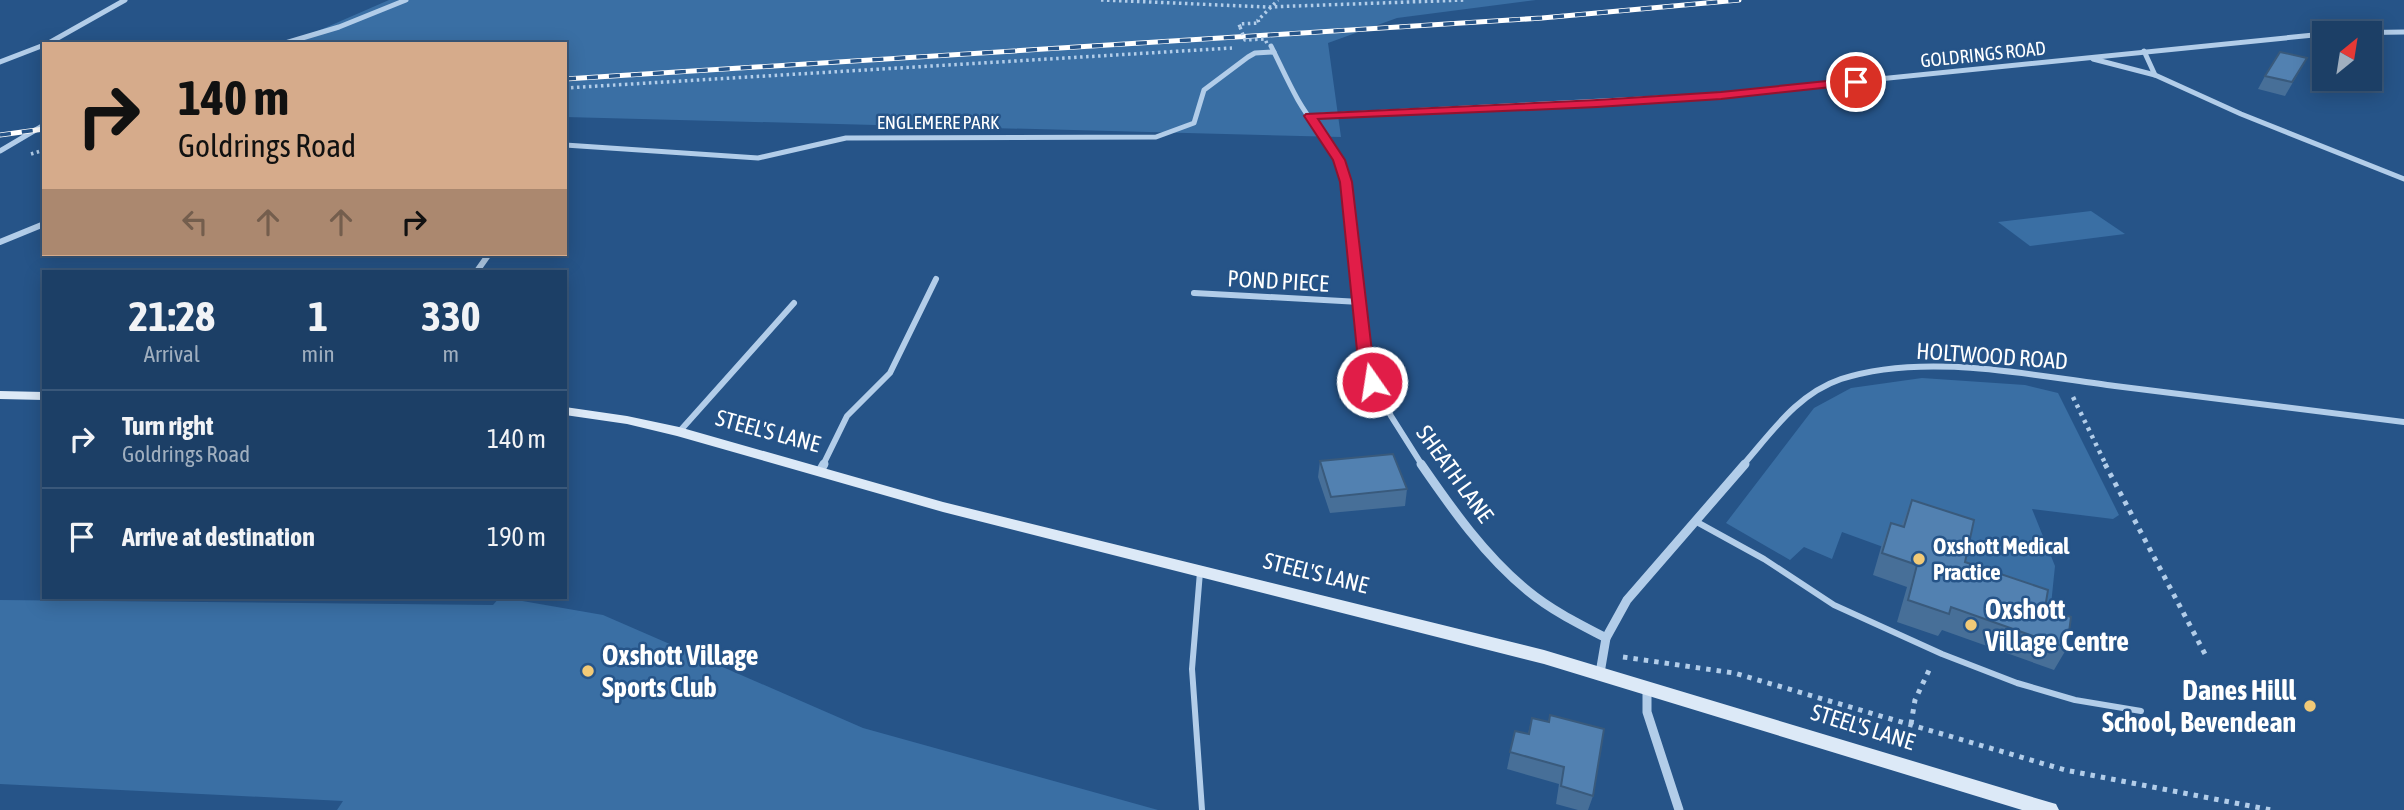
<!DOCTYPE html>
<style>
:root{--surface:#1c3f66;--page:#25466c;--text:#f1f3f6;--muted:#a0afbf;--line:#3a587a}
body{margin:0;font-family:"Asap Condensed",sans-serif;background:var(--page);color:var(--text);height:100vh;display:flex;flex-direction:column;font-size:26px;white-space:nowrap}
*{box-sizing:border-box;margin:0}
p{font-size:23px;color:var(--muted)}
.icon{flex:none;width:38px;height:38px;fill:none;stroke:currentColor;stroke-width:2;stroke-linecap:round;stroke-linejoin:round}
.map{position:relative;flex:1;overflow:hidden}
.details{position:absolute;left:42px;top:270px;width:525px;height:329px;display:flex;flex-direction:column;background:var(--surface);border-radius:0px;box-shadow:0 4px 18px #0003,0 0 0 2px var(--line)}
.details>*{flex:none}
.guide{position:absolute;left:42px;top:42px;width:525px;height:214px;border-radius:0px;box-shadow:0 4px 18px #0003,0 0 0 2px var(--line);background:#d6ab8b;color:#111;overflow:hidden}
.needle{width:46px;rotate:30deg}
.controls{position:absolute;left:2312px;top:21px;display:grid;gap:14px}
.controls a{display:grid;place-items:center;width:70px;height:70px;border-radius:0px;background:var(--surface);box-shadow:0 4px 18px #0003,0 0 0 2px var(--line);font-size:35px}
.pin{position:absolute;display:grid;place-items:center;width:60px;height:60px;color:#fff;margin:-30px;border:4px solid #fff;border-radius:50%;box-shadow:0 2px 7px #0007}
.me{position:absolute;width:77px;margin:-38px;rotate:347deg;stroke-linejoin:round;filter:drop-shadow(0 0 5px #0008)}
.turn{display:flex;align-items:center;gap:24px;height:147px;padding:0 21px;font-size:32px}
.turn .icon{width:91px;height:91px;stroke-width:2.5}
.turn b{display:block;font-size:49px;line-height:60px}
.lanes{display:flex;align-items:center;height:66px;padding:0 21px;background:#0003;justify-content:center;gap:35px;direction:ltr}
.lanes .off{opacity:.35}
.eta{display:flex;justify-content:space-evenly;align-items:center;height:119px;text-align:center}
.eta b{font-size:42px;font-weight:700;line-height:49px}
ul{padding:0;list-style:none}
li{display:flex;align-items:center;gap:21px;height:98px;padding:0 21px;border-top:2px solid var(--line)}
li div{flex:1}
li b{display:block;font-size:26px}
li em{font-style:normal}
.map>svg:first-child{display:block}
.green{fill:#3a6fa4}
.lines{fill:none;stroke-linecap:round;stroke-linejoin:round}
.path-far2{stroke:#b2cde9;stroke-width:3.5;stroke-dasharray:2.5 3.5;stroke-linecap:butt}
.path-far1{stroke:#b2cde9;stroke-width:4.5;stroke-dasharray:3.5 5;stroke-linecap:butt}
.path{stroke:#b2cde9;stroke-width:5;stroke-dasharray:4.5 6;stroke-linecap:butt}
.lane{stroke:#b2cde9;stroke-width:6}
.street-far2{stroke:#b2cde9;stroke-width:5}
.street-far1{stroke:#b2cde9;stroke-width:6}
.street{stroke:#b2cde9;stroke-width:9}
.secondary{fill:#dce9f7;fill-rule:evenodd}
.rail-casing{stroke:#fff;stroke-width:5}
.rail{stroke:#265488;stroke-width:3.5;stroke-dasharray:11;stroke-linecap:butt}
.path-bridge{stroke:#b2cde9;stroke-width:3.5;stroke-dasharray:2.5 3.5;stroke-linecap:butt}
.wall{fill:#476f98}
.building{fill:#5281b1;stroke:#395a7c;stroke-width:2}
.route{fill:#e11d48;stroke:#92132f;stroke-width:2}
.poi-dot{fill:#f2ca77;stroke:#265488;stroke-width:2.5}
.labels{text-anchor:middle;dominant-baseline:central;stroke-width:5;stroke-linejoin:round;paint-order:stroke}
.far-street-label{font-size:19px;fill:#fff;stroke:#265488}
.street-label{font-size:23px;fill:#fff;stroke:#265488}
.poi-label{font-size:23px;font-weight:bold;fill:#fff;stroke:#265488;text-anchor:start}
.near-poi-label{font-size:28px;font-weight:bold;fill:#fff;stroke:#265488;text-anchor:start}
</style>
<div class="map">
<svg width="2404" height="810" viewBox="0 0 2404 810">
<rect width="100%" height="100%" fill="#265488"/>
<g class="green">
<polygon points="389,0 1536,0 1397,18 1328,43 1341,137 565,117 565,44 288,44"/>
<polygon points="2091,211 2125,234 2030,246 1998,222"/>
<polygon points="1922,378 2025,385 2058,393 2119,515 2113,519 2032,509 2055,566 2051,605 2007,592 1842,532 1832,559 1804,547 1790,560 1726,523 1814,408 1851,388"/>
<polygon points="500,597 603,615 863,728 1158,810 337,810 343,801 0,784 0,600 493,605"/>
</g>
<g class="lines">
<g class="path-far2">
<polyline points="1101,0 1268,7 1465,0"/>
<polyline points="1240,27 1239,24 1259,23 1258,20 1278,0"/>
<polyline points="565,88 1232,48"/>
<polyline points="31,154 44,150"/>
</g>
<polyline class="path-far1" points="2073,397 2106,465"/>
<g class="path">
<polyline points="2105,464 2205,654"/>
<polyline points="1623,657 1734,673 2065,770 2271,810"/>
<polyline points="1911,724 1915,700 1931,666"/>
</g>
<g class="lane">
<polyline points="1695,521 1764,559 1834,605 1942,654 2017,683 2075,700 2141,711"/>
<polyline points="1200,572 1192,669 1202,810"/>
</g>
<g class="street-far2">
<polyline points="2338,33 2404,32"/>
<polyline points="47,44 125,0"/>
<polyline points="282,44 339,27 406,0"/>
<path d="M1271,46C1280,64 1288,82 1298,100C1321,140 1343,152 1348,202"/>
<polyline points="2144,51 2155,75"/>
<polyline points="2093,59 2155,75 2241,114 2404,179"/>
<polyline points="0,62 44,45"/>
<polyline points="1310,116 1721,95 2324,34"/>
<polyline points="565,145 758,158 846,138 1156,137 1194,123 1204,90 1248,57 1255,53 1274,52"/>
<polyline points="0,151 44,125"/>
</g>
<g class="street-far1">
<polyline points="1348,200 1365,360 1391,416 1422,465"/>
<polyline points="0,242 44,224"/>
<polyline points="477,271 489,254"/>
<polyline points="1194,293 1360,302"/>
<polyline points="679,432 794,303"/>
<polyline points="823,465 847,416 890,373 936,279"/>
<path d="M1743,465C1772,432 1797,394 1841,379C1924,352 2030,375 2115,386C2211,398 2308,410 2404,422"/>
</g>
<g class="street">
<path d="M1421,464C1452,509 1485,556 1528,591C1551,610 1579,624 1606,638"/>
<polyline points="820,471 824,464"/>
<polyline points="1600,673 1606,638 1627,600 1745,464"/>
<polyline points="1647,688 1647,712 1679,810"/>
</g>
<g class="secondary">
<polygon points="0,391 44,392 44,400 0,399"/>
<polygon points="565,407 627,416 679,427 943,502 1544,650 2049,802 2056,804 2059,810 2022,810 1544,664 943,512 677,436 627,424 565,415"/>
</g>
<defs>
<g id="rail">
<polyline points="565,79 1542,18 1739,0"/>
<polyline points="0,135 44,129"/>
</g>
</defs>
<use href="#rail" class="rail-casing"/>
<use href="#rail" class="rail"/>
<polyline class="path-bridge" points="1240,27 1245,40 1265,39 1268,46"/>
</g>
<g class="wall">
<polygon points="2307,58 2285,96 2258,89 2265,76"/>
<polygon points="1320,461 1407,489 1405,506 1330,513 1318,477"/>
<polygon points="1912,500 1965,562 2045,608 2067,648 2054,670 1942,630 1938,636 1897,622 1907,587 1873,575 1882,544 1891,523 1901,526"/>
<polygon points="1550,715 1593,796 1588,810 1578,810 1556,804 1559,784 1507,769 1515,731 1528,734 1532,718 1548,722"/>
</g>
<g class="building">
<polygon points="2280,52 2307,58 2292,82 2265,76"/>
<polygon points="1393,454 1407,489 1331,497 1320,461"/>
<polygon points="1912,500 1974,520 1965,562 2048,590 2045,608 2071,617 2067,648 1951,607 1949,614 1908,600 1917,565 1882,553 1891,523 1904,527"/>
<polygon points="1550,715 1604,729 1593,796 1561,786 1564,767 1510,752 1515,731 1529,734 1532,718 1549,722"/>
</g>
<polygon class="route" points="1856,78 1859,79 1859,84 1721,99 1597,107 1318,119 1345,160 1352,182 1373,360 1380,382 1372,387 1364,382 1358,360 1340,182 1333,160 1304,116 1306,114 1597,100 1721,92"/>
<g class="poi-dot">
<circle cx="1919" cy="559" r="7"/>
<circle cx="1971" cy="625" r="7"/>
<circle cx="588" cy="671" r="7"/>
<circle cx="2310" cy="706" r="7"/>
</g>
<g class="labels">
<g class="far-street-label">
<text transform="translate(1983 54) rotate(-6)">GOLDRINGS ROAD</text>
<text x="938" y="122">ENGLEMERE PARK</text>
</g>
<g class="street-label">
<text transform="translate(1278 281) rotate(3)">POND PIECE</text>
<text transform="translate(1992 356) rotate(4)">HOLTWOOD ROAD</text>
<text transform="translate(768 431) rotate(15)">STEEL'S LANE</text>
<text transform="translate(1455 474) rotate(54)">SHEATH LANE</text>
<text transform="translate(1316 573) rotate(14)">STEEL'S LANE</text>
<text transform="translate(1863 727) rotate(17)">STEEL'S LANE</text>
</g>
<g class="poi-label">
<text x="1933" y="546">Oxshott Medical<tspan x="1933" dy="26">Practice</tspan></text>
</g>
<g class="near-poi-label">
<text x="1985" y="609">Oxshott<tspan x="1985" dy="32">Village Centre</tspan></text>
<text x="602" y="655">Oxshott Village<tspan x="602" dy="32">Sports Club</tspan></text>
<text x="2296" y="690" text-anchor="end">Danes Hilll<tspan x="2296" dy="32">School, Bevendean</tspan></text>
</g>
</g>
</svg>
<div class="controls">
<a><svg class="needle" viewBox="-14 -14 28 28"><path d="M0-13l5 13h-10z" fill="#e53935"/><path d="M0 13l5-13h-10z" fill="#a0afbf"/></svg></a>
</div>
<div class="pin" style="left:1856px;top:82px;background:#d93025"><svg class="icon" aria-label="arrive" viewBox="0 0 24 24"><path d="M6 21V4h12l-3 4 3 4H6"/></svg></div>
<svg class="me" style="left:1372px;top:382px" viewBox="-20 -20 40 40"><circle r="17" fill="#e11d48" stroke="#fff" stroke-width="3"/><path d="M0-11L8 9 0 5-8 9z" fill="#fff"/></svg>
<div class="guide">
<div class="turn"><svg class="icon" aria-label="right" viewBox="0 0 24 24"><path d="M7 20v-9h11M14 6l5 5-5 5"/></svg><div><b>140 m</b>Goldrings Road</div></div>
<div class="lanes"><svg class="icon off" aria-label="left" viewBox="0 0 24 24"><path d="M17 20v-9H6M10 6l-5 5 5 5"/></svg><svg class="icon off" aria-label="ahead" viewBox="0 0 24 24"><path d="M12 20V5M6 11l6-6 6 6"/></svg><svg class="icon off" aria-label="ahead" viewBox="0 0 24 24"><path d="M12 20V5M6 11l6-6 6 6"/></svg><svg class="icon" aria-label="right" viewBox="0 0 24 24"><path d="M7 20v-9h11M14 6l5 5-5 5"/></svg></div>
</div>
<section class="details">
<div class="eta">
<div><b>21:28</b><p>Arrival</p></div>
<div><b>1</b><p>min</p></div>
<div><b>330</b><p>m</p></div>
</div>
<ul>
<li><svg class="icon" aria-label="right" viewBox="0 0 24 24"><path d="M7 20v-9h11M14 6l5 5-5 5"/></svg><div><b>Turn right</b><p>Goldrings Road</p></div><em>140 m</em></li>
<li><svg class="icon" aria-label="arrive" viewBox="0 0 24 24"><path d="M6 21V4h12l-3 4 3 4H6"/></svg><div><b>Arrive at destination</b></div><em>190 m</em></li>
</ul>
</section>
</div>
